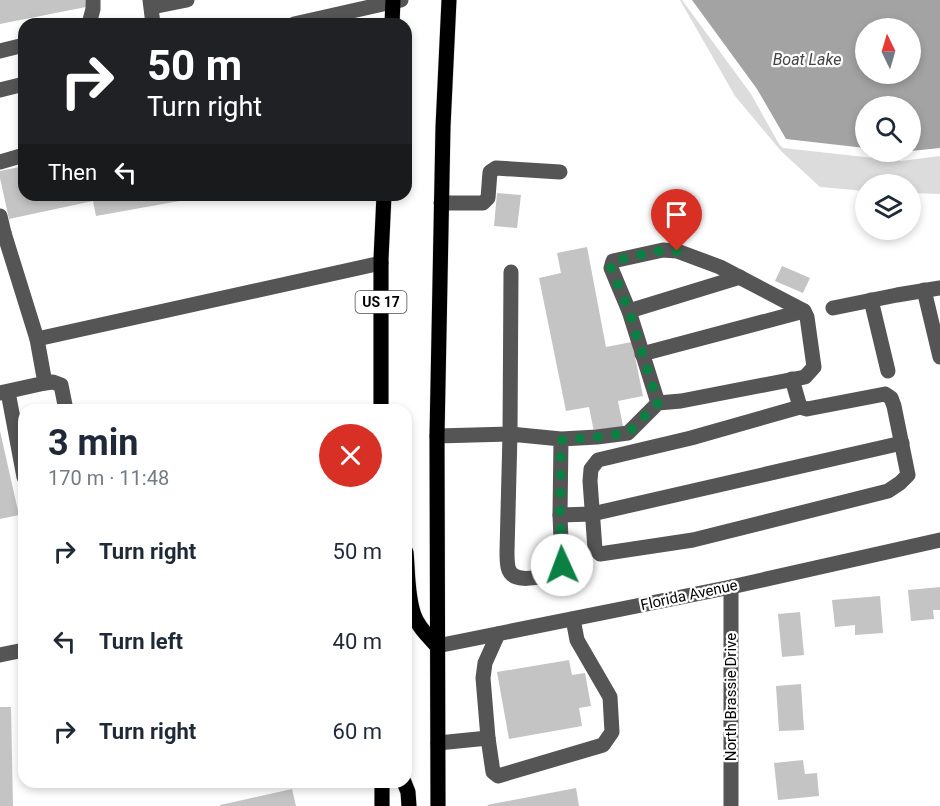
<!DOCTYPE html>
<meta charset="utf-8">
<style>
:root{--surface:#fff;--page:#f2f2f3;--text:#1f2937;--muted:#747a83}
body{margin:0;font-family:Roboto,sans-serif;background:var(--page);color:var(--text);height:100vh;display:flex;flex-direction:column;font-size:22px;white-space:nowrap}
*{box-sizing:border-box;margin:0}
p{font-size:20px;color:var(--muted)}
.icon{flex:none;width:33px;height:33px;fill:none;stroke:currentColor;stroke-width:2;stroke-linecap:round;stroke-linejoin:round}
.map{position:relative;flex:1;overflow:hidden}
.details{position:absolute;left:18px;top:404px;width:394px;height:384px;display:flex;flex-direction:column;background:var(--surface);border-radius:18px;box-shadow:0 3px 9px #0003}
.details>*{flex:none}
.banner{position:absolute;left:18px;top:18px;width:394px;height:183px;border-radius:18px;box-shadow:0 3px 9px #0003;background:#202124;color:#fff;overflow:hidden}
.needle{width:39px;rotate:355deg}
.controls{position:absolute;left:855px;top:18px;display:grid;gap:12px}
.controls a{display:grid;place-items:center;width:66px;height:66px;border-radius:50%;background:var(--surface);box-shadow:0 3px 9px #0003;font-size:30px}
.pin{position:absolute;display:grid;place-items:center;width:51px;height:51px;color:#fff;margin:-62px -26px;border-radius:50% 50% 50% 0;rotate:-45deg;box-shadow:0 0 6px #0007}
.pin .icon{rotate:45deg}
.me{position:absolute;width:66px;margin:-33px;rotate:358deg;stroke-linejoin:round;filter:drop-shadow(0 0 4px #0008)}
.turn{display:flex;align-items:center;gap:21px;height:126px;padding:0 30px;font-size:27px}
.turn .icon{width:78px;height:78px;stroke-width:2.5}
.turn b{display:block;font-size:42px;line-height:51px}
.then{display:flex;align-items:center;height:57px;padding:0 30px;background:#0003;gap:12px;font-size:22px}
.round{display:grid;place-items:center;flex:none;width:63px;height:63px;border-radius:32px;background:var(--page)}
.summary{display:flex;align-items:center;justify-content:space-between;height:102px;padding:0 30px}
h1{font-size:36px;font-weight:700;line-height:45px}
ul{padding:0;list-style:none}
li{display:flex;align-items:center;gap:18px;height:90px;padding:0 30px}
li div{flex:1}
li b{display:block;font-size:22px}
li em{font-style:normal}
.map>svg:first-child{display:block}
.green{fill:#dcdcdc}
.water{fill:#a3a3a3;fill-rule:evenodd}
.building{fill:#c4c4c4}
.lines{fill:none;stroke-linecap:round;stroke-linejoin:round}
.major-casing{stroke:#dbdbdb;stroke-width:16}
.minor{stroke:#555;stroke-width:15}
.major{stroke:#000;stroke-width:15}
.route{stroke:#0b8043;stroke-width:10;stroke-dasharray:0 18}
.labels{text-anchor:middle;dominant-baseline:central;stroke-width:4.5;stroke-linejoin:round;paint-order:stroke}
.shield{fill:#fff;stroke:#4c4c4c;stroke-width:1.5}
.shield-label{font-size:14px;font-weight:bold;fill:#000}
.street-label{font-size:15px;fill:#000;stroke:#fff}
.water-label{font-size:16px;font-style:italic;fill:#444;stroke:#fff}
</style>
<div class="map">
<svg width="940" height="806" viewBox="0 0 940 806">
<rect width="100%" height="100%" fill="#fff"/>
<polygon class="green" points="680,0 682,0 751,94 779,144 783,148 901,161 940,156 940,194 911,193 910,184 866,184 865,191 820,187 781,151 735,96"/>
<path class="water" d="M692,0H940V148L911,151L910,106H866L865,148L786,139L757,89ZM866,28H910V74H866Z"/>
<g class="building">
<polygon points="0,0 85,0 86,7 0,24"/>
<polygon points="24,166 24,195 185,195 185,200 96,216 93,201 9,219 0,178 0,171"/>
<polygon points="497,193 521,195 517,228 494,226"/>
<polygon points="587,247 606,347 632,342 643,396 618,401 623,426 594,432 589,407 566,411 539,278 561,273 557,253"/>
<polygon points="782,266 810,278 803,293 775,281"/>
<polygon points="0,431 19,515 0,519"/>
<polygon points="940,587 940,610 933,610 934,619 911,621 908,590"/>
<polygon points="880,596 883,633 855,635 855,625 835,627 832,600"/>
<polygon points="800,612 804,655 782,657 778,614"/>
<polygon points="569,660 572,675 585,673 591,706 579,708 582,726 509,739 497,672"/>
<polygon points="801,684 804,730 779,731 776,686"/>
<polygon points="0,707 11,707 13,806 0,806"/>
<polygon points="803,760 805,774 817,773 819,796 778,800 774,763"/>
<polygon points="576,788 579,806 488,806 487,805"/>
<polygon points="292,789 296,806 220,806 220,805"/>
</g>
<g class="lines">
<defs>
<g id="major">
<polyline points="392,24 393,0"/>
<polyline points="381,410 381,259 384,195"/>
<path d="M406,552C408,572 407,596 414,615C418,627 429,637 437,646"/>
<polyline points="382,782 382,806"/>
<polyline points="404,782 408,792 409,806"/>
<polyline points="438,806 437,436 443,127 449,0"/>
</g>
</defs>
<use href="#major" class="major-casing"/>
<g class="minor">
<polyline points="150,0 153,24"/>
<polyline points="152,7 187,0"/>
<polyline points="89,24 93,9 93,0"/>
<polyline points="294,24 401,0"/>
<polyline points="0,51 24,45"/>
<polyline points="0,90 24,84"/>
<polyline points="0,162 24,155"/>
<polyline points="441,203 483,203 488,198 490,172 496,168 560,172"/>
<polyline points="0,216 4,233"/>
<polyline points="0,233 4,233 37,339 381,263"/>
<polyline points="924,290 940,357"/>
<polyline points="871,300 888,371"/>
<polyline points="833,308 897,295 940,288"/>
<polyline points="629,311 740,277"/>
<polyline points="642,354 804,311"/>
<polyline points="792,379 800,407 807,409 885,394 891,398 894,406 908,475 900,483 888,491 693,540 600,554 595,549 590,481 591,469 598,460 691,438 800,407"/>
<polyline points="45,383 53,382 61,385 66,410"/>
<polyline points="8,392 24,477"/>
<polyline points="0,393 45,383 37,339"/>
<polyline points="437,436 510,434 511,272"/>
<path d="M561,439L560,515L562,565L560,571L556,574C542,576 512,586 508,567C507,562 507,557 507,552L510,434L561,439L597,437L628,433L658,403L629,311L611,268L613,261L663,250L677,251L720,267L804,311L807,317L814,367L805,377L681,401L658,403"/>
<polyline points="560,515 592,514 902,443"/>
<polyline points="731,587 731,806"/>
<polyline points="498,634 485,663 483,678 488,738 493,772 498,776 603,745 612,732 610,697 577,640 573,619"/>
<polyline points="437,646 731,587 940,540"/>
<polyline points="0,655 24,650"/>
<polyline points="438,743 488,738"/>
</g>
<use href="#major" class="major"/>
</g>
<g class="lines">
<polyline class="route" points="562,565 560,515 561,440 597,437 628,433 658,403 629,311 611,268 613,261 663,250 677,251"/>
</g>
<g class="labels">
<rect class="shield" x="355.5" y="291" width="51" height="22" rx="4.5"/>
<g class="shield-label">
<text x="381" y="302">US 17</text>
</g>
<g class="street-label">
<text transform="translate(689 595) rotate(-12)">Florida Avenue</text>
<text transform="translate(731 697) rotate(-90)">North Brassie Drive</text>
</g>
<g class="water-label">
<text x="807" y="59">Boat Lake</text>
</g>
</g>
</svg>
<div class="controls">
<a><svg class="needle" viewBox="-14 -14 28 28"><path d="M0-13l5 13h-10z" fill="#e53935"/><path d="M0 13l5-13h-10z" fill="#747a83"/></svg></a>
<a><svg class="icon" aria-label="search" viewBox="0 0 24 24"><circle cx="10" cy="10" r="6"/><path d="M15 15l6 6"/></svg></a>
<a><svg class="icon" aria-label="layers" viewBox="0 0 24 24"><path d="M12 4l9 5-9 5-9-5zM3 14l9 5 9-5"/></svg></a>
</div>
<div class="pin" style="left:677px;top:251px;background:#d93025"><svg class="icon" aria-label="arrive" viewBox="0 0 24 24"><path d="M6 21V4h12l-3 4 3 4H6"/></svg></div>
<svg class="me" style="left:562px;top:565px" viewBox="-20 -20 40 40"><circle r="19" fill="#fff"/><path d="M0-13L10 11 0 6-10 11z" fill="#0b8043"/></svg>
<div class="banner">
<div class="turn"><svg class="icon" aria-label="right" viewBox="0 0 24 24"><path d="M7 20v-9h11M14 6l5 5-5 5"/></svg><div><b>50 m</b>Turn right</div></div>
<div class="then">Then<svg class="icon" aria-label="left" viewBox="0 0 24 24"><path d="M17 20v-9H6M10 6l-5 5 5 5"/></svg></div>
</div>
<section class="details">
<div class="summary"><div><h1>3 min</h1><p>170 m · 11:48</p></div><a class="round" style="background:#d93025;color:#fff"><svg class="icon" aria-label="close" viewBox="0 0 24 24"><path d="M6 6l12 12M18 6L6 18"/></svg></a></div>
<ul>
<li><svg class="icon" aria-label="right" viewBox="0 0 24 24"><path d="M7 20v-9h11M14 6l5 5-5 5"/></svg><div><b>Turn right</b></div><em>50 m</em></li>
<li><svg class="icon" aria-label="left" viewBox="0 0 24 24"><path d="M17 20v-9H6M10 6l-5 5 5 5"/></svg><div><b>Turn left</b></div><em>40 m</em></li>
<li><svg class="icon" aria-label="right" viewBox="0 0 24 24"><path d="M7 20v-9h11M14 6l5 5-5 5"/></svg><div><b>Turn right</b></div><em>60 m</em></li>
</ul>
</section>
</div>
